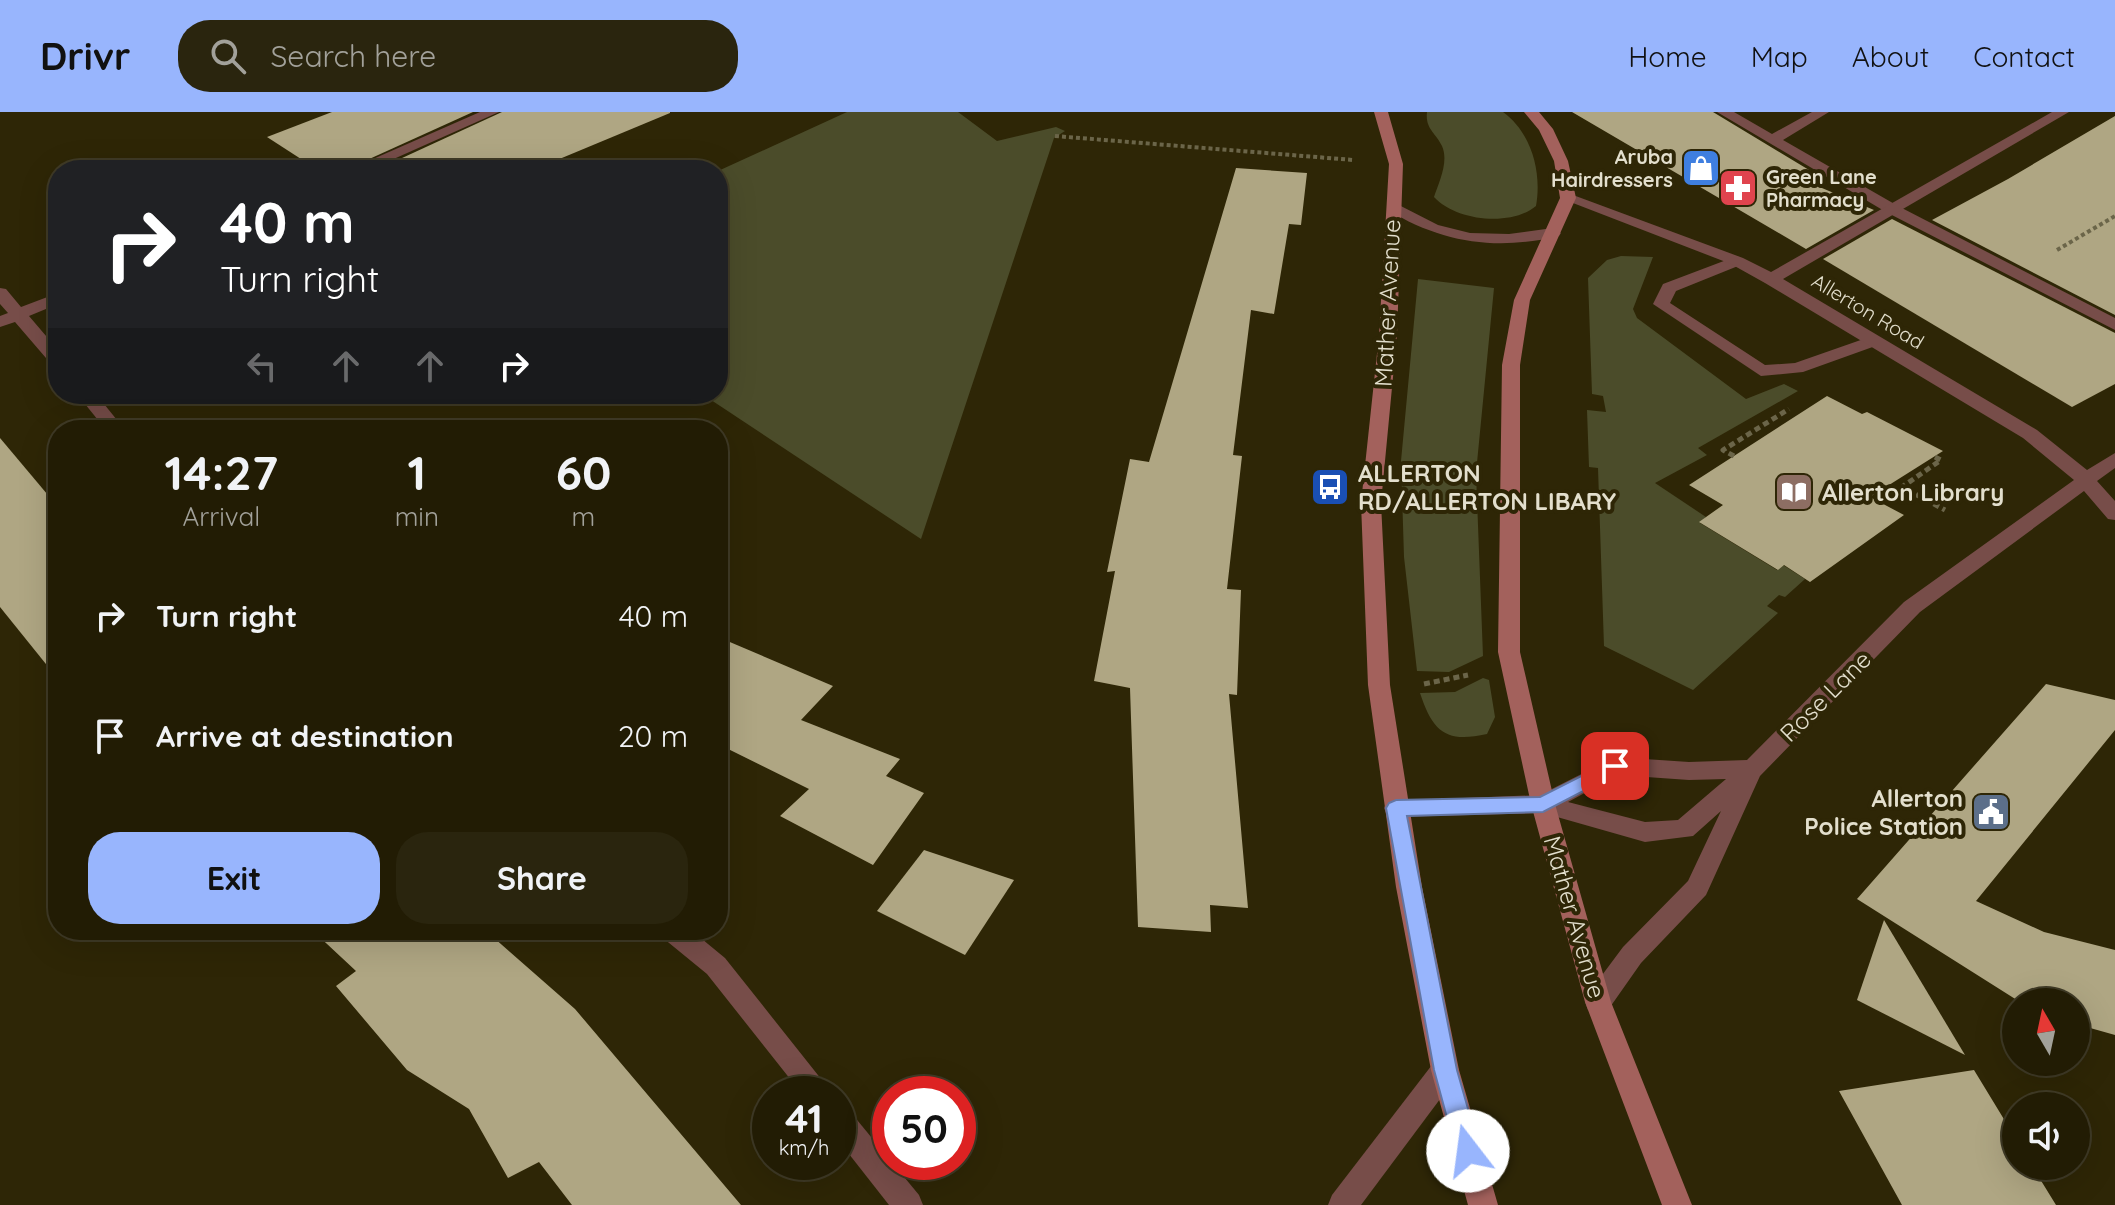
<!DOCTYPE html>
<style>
:root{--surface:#221c04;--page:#2a250e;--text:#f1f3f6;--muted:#a2a19a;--line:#3f3a26;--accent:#98b5fd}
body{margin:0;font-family:Quicksand,sans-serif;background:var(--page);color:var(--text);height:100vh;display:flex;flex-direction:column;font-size:30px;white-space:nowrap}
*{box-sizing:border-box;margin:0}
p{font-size:26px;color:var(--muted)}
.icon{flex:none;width:44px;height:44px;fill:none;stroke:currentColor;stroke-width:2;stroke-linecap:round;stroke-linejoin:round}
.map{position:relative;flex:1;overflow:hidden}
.details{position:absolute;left:48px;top:308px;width:680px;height:520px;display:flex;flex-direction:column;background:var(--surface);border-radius:32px;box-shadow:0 8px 32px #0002,0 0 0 2px var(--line)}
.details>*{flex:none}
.hud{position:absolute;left:48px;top:48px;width:680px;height:244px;border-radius:32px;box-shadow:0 8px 32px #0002,0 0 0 2px var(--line);background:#202124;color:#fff;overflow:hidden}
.needle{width:52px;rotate:351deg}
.controls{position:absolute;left:2002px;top:876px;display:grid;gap:16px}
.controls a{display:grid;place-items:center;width:88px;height:88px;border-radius:50%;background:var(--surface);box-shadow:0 8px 32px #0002,0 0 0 2px var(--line);font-size:40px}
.speed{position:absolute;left:752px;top:964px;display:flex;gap:16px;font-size:40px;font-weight:700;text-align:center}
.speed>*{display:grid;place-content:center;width:104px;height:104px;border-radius:50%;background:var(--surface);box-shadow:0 8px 32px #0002,0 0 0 2px var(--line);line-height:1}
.speed small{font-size:20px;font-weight:400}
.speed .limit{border:12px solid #d22;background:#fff;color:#111}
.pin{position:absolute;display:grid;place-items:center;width:68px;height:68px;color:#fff;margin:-34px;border-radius:16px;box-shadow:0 4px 12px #0006}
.me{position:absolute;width:88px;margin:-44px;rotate:345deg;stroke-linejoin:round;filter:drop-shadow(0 0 6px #0008)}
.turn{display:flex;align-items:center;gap:28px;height:168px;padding:0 40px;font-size:36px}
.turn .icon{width:104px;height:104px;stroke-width:2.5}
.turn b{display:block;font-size:56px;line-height:68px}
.lanes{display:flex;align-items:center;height:76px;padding:0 40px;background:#0003;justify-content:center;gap:40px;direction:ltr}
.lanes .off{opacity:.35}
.eta{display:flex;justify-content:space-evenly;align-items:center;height:136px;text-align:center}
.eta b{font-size:48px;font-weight:700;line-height:56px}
.action{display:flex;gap:16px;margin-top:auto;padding:16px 40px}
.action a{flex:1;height:92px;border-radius:32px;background:var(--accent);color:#111;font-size:32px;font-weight:700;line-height:92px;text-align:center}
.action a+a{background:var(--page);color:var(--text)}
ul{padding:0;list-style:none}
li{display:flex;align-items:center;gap:24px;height:120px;padding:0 40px}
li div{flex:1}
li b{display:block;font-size:30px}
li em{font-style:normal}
header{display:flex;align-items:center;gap:48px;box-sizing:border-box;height:112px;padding:0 40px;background:var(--accent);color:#111}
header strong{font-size:38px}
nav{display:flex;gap:44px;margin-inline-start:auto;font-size:28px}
.search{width:560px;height:72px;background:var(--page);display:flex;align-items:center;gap:20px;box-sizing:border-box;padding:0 28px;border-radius:32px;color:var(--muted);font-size:30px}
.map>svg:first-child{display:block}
.green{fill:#4b4c2a}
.building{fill:#afa683}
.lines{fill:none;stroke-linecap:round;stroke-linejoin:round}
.path-far1{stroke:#6b6549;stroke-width:4;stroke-dasharray:4 3;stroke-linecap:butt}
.path{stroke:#6b6549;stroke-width:5;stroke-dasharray:6 4;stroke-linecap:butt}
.service{fill:#774d49;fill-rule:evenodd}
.minor{fill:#774d49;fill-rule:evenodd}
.tertiary{fill:#774d49;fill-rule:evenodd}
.secondary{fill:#a3615c;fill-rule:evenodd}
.route{fill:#98b5fd;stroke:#6376a4;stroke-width:2}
.labels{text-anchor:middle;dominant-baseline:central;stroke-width:8;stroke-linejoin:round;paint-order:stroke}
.far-poi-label{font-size:20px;font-weight:bold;fill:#e3dfcd;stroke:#2e2606;text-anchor:end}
.far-street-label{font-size:20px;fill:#e3dfcd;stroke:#2e2606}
.street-label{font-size:24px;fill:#e3dfcd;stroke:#2e2606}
.poi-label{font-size:24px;font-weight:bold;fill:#e3dfcd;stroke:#2e2606;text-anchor:start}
</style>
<header>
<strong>Drivr</strong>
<div class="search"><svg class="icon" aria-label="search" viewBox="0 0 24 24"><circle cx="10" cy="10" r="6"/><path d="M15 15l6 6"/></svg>Search here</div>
<nav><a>Home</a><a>Map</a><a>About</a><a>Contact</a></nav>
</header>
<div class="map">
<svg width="2115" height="1093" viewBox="0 0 2115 1093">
<rect width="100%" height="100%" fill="#2e2606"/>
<g class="green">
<polygon points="847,0 958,0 997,29 1056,15 1065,19 1054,26 921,427 702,282 718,282 718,59"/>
<path d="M1427,0H1503C1532,21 1542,61 1536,94C1511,115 1456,109 1434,85C1439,70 1449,50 1442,34C1436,21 1425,17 1427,0Z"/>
<polygon points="1621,144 1653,145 1633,197 1637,206 1746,287 1784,272 1798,279 1698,336 1707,343 1655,371 1706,405 1700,411 1777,458 1783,453 1805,467 1785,485 1779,483 1767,494 1778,501 1693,578 1604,534 1598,356 1589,355 1587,298 1606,300 1603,284 1592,282 1588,166 1607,148"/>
<polygon points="1418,167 1494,176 1476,361 1483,544 1449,560 1417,559 1404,445 1401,349"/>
<path d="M1483,566L1489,568L1495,605L1487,622C1447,631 1433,621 1420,581L1455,580Z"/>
</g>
<g class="building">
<polygon points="332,0 473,0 345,58 318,58 267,25"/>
<polygon points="502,0 670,0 670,1 533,58 376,58"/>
<polygon points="1572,0 1713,0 1814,61 1803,68 1874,98 1806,137"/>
<polygon points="2115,4 2115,203 1932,108 2008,67"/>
<polygon points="1236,56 1307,61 1301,113 1289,112 1274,202 1251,198 1233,343 1242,344 1227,477 1241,478 1237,583 1229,582 1248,796 1210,793 1211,820 1138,815 1130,576 1094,569 1115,459 1107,460 1130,347 1149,350"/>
<polygon points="1892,107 2115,221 2115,272 2072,295 1823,147"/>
<polygon points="1827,284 1862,302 1867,300 1943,339 1870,385 1904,403 1810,470 1784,453 1778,458 1699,410 1723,393 1689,373"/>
<polygon points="0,326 58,395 58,567 0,495"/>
<polygon points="718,525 833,574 801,608 900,647 886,664 924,681 873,753 780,704 809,677 718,632"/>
<polygon points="2046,572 2115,588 2115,618 1976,789 2044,820 2115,838 2115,923 2076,912 2076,890 2020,890 1857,787"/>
<polygon points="924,738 1014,768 965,843 877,799"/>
<polygon points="1884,808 1965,943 1857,888"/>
<polygon points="312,818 485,818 575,897 741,1093 572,1093 539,1050 508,1066 469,997 407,958 336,874 356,859"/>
<polygon points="1974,958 2016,1027 2016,1054 2032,1054 2056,1093 1902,1093 1839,979"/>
</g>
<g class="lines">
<g class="path-far1">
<polyline points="1055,24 1353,48"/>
<polyline points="2057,138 2115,104"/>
</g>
<g class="path">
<polyline points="1734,344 1723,338 1789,297"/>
<polyline points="1935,345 1941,348 1902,375 1945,398"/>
<polyline points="1424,572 1468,563"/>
</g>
<g class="service">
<polygon points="1717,0 1734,0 1772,22 1812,0 1829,0 1783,28 1898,94 2115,206 2115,218 1886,100"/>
<polygon points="1737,144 1745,149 1743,152 1676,179 1670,191 1765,253 1795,251 1875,223 1884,228 1881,232 1803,260 1761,264 1653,192 1663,172"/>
</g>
<g class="minor">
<polygon points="480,0 499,0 369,58 348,58"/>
<path d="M2052,0H2069L1783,167L2037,318L2087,358L2115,341V356L2097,369L2115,389V408L2108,407L2084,379L1920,500L1760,664L1706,783L1641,851L1608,898L1598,902L1588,898L1585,890L1588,882L1623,835L1688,769L1721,699L1693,724L1645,730L1543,701L1396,705L1387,703L1384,696L1387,689L1540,683L1615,645L1689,650L1747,648L1904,490L2074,368L2023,326L1765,171L1731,152L1560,86L1568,81L1573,83L1743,146L1771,160ZM1618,663L1689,668L1726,667L1678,708L1645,710L1568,690Z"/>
<path d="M1393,90L1438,113L1470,121L1509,122L1553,116L1561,121L1559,124C1497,139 1442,131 1388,98V92Z"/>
<polygon points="0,176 6,177 21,195 58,181 58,192 29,204 58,238 58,254 52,253 15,210 0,215 0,204 8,201 0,192"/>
<polygon points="77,282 96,282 125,318 106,318"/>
<polygon points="659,818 691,818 725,846 833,982 802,982 707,862 663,826"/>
<polygon points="838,993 848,997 919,1083 923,1093 889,1093 838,1028"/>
</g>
<polygon class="tertiary" points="1445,945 1455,949 1459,958 1455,967 1361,1093 1328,1093 1332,1083 1435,949"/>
<g class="secondary">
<polygon points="1374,0 1388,0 1403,52 1397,223 1381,391 1390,573 1422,775 1459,958 1498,1093 1468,1093 1431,958 1396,775 1368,573 1361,391 1379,223 1389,52"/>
<polygon points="1524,0 1539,0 1553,17 1568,49 1576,86 1530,188 1520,253 1520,540 1555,692 1611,890 1692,1093 1662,1093 1585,890 1531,692 1498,540 1502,253 1514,188 1560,86 1554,49 1539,18"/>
</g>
</g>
<polygon class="route" points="1615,647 1622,649 1625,654 1622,659 1543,700 1407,704 1457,958 1480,1039 1476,1047 1468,1050 1460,1047 1456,1039 1434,958 1386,696 1389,691 1396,688 1540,685"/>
<defs>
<symbol id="shop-square" viewBox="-11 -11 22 22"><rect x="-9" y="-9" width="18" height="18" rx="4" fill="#3f7fe0" stroke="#2e2606"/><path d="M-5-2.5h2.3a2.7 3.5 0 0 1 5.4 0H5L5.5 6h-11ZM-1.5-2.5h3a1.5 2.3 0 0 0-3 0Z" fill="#fff"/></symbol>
<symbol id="pharmacy-square" viewBox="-11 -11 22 22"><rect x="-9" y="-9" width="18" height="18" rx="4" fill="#e0444e" stroke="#2e2606"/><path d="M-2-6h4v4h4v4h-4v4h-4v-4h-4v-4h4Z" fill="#fff"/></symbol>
<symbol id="bus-square" viewBox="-11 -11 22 22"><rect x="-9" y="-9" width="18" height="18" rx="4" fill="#1a4fb4" stroke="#2e2606"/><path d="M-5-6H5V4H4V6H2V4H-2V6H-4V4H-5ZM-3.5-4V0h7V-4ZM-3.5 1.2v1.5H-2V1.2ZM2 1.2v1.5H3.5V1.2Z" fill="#fff"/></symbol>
<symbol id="library-square" viewBox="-11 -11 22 22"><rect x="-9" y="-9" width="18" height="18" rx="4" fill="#8d6e63" stroke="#2e2606"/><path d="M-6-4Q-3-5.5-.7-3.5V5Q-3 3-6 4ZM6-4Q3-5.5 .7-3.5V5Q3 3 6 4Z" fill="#fff"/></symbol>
<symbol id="civic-square" viewBox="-11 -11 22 22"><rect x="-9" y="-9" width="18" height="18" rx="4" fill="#5c6f8a" stroke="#2e2606"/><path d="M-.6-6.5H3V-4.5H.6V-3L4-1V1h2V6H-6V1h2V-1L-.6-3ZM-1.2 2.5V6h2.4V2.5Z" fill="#fff"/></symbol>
</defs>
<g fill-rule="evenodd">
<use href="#shop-square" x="1679" y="34" width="44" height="44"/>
<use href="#pharmacy-square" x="1716" y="54" width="44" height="44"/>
<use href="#bus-square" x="1308" y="353" width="44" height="44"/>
<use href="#library-square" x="1772" y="358" width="44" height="44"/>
<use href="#civic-square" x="1969" y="678" width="44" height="44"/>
</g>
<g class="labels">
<g class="far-poi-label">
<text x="1673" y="44">Aruba<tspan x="1673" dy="23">Hairdressers</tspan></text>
<text x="1766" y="64" text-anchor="start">Green Lane<tspan x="1766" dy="23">Pharmacy</tspan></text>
</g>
<g class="far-street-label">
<text transform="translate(1868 199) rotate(31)">Allerton Road</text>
</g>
<g class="street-label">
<text transform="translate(1387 191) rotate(-87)">Mather Avenue</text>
<text transform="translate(1825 584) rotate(-45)">Rose Lane</text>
<text transform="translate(1575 805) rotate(74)">Mather Avenue</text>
</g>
<g class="poi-label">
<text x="1358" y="361">ALLERTON<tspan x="1358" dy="28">RD/ALLERTON LIBARY</tspan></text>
<text x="1822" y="380">Allerton Library</text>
<text x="1963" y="686" text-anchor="end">Allerton<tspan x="1963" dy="28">Police Station</tspan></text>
</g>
</g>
</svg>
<div class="controls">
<a><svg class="needle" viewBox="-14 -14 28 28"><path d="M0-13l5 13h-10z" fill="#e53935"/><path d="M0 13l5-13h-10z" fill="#a2a19a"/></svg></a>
<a><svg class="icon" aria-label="sound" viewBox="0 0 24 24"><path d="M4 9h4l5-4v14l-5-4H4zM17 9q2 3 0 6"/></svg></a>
</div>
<div class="speed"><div>41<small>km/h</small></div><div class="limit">50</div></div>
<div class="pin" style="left:1615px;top:654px;background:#d93025"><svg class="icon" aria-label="arrive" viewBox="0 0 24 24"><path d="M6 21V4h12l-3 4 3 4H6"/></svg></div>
<svg class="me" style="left:1468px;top:1039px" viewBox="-20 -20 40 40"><circle r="19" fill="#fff"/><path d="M0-13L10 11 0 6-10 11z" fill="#98b5fd"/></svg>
<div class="hud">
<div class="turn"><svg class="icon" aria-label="right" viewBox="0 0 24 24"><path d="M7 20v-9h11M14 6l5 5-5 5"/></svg><div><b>40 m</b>Turn right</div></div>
<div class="lanes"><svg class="icon off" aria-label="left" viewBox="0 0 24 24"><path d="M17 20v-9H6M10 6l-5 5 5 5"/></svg><svg class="icon off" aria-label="ahead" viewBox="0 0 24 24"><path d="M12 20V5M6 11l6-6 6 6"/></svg><svg class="icon off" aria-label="ahead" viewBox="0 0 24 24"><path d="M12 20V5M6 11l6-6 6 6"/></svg><svg class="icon" aria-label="right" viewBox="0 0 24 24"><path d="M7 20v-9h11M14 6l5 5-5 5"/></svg></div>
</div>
<section class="details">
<div class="eta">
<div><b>14:27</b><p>Arrival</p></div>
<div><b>1</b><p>min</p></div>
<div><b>60</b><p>m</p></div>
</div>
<ul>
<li><svg class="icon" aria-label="right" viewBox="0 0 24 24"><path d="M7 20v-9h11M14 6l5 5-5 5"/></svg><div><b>Turn right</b></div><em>40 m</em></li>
<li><svg class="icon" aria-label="arrive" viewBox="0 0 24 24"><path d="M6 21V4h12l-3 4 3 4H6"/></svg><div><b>Arrive at destination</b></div><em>20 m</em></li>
</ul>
<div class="action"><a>Exit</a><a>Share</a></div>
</section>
</div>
